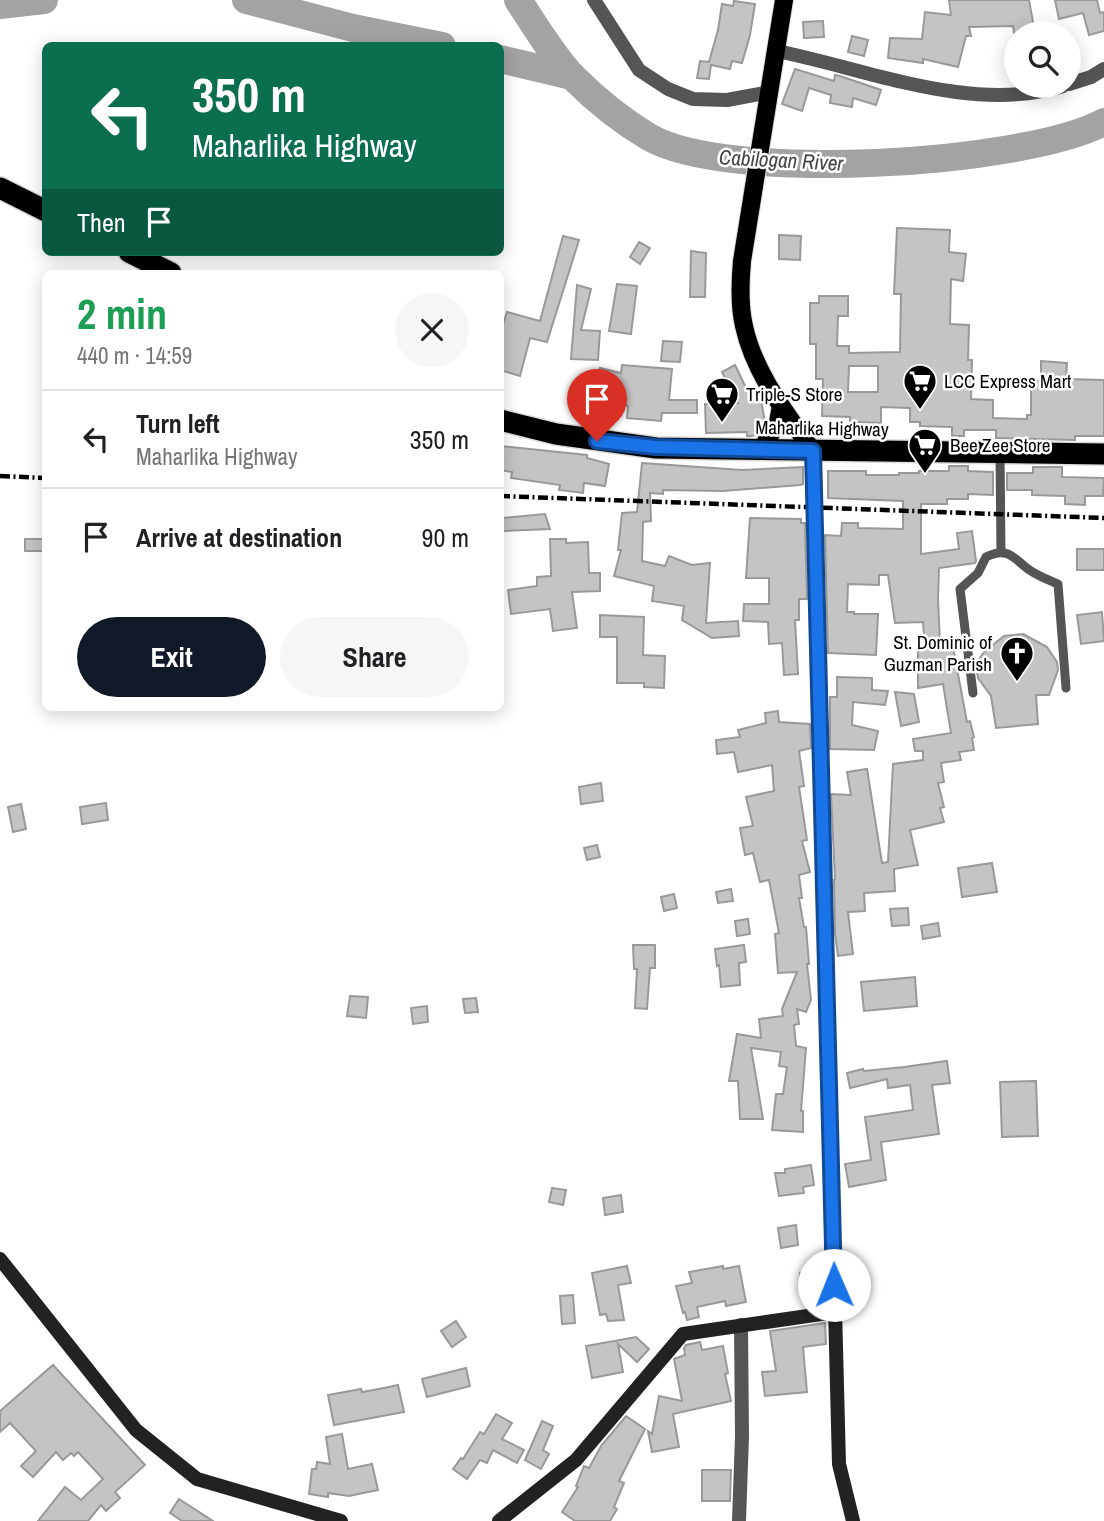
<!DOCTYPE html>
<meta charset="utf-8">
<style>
:root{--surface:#fff;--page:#f6f6f6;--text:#202124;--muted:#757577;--line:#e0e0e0;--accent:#111827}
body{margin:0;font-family:"Archivo Narrow",sans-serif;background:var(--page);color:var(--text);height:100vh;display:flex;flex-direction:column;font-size:26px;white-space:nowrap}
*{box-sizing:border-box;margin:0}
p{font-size:23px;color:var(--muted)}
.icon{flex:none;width:38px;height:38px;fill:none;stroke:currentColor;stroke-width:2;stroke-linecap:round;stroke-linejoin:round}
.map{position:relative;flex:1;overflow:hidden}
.details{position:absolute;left:42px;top:270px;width:462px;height:441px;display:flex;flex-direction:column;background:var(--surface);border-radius:10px;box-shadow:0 4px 18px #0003}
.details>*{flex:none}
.guide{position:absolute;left:42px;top:42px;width:462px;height:214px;border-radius:10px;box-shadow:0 4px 18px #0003;background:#0b6e4f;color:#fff;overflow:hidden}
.fabs{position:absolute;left:1004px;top:21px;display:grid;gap:14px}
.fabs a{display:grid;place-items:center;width:77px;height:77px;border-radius:50%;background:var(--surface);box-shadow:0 4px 18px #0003;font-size:35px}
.pin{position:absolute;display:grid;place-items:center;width:60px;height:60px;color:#fff;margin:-72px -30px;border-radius:50% 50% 50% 0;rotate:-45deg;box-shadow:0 0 7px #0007}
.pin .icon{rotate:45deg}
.me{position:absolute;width:77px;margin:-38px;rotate:359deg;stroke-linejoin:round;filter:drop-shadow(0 0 5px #0008)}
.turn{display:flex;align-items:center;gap:24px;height:147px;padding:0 35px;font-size:32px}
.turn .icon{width:91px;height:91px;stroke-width:2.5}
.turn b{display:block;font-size:49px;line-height:60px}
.then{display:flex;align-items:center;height:66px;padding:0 35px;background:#0003;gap:14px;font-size:26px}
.round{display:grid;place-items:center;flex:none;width:74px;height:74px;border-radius:37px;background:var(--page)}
.head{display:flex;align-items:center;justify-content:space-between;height:119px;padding:0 35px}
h1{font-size:42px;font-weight:700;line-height:52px;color:#1e9e55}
.action{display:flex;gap:14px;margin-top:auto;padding:14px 35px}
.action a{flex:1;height:80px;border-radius:42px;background:var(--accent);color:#fff;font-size:28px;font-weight:700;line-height:80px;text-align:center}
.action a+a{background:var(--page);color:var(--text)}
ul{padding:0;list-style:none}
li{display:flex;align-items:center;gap:21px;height:98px;padding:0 35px;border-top:2px solid var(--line)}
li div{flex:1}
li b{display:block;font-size:26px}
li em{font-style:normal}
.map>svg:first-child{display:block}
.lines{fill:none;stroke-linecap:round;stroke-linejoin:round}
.river{stroke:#a3a3a3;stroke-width:28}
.building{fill:#c4c4c4;stroke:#999;stroke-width:2;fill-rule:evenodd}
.primary-casing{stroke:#dbdbdb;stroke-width:20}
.highway-casing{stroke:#dbdbdb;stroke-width:24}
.lane{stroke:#555;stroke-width:9}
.street{stroke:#555;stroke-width:14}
.secondary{stroke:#222;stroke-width:14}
.primary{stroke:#000;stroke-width:18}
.highway{stroke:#000;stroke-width:21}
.rail{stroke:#000;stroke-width:4.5;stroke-dasharray:10 3.5 2 3.5;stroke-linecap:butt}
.route-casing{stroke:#114b97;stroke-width:18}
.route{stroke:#1a73e8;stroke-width:12}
.labels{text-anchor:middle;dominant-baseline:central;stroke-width:5;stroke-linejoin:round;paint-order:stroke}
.poi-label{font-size:19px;fill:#000;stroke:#fff;text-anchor:start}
.street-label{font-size:19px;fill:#000;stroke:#fff}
.water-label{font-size:21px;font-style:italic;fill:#444;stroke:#fff}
</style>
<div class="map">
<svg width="1104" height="1521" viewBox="0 0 1104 1521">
<rect width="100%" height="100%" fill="#fff"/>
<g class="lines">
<g class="river">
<polyline points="246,0 353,28 442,46"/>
<path d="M518,0C534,24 554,58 574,78C596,100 622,121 649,137C728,183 1023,165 1104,122"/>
<polyline points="0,5 44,0"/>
<polyline points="500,59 572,76"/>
</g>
</g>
<g class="building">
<polygon points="949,0 1029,0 1035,33 1014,33 1013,26 969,27 971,36 966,36 958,67 923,59 923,63 888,58 890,38 922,39 925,12 951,15"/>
<polygon points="1055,0 1097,0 1100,13 1104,12 1104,31 1089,35 1083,13 1059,19"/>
<polygon points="734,1 755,4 750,35 742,63 732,61 730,69 711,65 709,79 697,78 700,61 709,62 718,30 722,4 733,6"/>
<polygon points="823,21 824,37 804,38 803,22"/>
<polygon points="852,36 868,40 864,56 848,52"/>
<polygon points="795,69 834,81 835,75 840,76 881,90 876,105 853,98 852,107 830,103 831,95 809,88 802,111 782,104"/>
<path d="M897,228L950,230L949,252L966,254L963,281L951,279L950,324L969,325L968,360H972L971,399L993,400V418L1027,419V415H1031V381H1041V361L1067,363L1066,379L1104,380V436H1075V440L996,438V430H964V436H952V427L920,426V422H910V408L881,407V423L850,422V417L822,416L823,379H816V344H810V303H819V296H848V316H838L837,346H849V353L900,352L901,294H894ZM849,366H878V392H848Z"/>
<polygon points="779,235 801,236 800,260 779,259"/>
<polygon points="563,236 579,240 547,342 530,338 520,376 500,370 500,334 507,312 540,321"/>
<polygon points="639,242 650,248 640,264 630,257"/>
<polygon points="691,251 706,253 705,297 690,297"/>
<polygon points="617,284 637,286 631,334 609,331"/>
<polygon points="577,285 591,289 581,330 600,331 598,360 571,359"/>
<polygon points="663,341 682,342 680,362 661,361"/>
<polygon points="622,365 672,369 669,400 697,400 697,413 662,413 661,421 627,418 628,406 594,400 600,368 621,373"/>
<polygon points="735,365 748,392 758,390 760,394 765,422 757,435 750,436 747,436 747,432 706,433 705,404 738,403 722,372"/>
<polygon points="500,446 587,455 587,458 609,464 605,486 584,483 583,493 559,490 560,485 511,478 512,472 500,470"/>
<polygon points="642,463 742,470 803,467 803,484 800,485 723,491 663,490 663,494 650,493 651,521 643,522 642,561 665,566 669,556 692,565 710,563 706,623 738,621 739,636 712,638 682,620 684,606 652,601 654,586 614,576 621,550 618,550 622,513 637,512"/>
<polygon points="949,466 968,466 968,471 993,472 993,495 968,494 968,499 947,499 947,504 921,504 921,554 959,549 957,533 972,531 976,561 975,563 939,568 938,599 940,644 952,642 967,722 970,721 974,737 972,738 974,750 959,752 961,760 941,763 944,782 938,783 944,807 940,808 944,822 910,830 918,865 894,869 895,891 864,893 865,911 848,912 853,954 838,956 835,933 834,880 835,879 831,794 851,795 847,772 867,769 882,863 888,862 893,764 923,760 923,751 915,751 913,739 951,733 943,684 918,688 918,649 925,648 923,622 895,623 888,575 879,575 879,585 848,584 847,612 854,612 854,614 878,614 876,655 828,653 825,535 841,536 842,523 858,523 858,528 903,529 903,501 828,498 828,471 866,471 866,475 899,475 899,473 919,473 919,471 949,471"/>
<polygon points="1033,467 1062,467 1062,477 1104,478 1103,496 1085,496 1085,505 1065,504 1065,496 1032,495 1032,490 1007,490 1007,473 1033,473"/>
<polygon points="545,514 550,529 503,531 503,518"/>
<polygon points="750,518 801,519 801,523 805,523 807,599 799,599 799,620 795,620 798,674 784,675 782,643 769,644 768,622 743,621 744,604 769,604 769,578 746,578"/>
<rect x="25" y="539" width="21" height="12"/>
<polygon points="550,539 566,539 566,543 588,542 589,573 600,573 600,591 572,592 577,628 553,631 550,609 511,614 508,590 537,586 537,577 551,576"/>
<rect x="1077" y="549" width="27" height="21"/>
<polygon points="1102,612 1104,641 1081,644 1077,615"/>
<polygon points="600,615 644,617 643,655 665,656 664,688 644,687 644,683 617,683 617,637 600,637"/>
<polygon points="1023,634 1047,647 1057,662 1058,670 1049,695 1036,695 1038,724 996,728 991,696 978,678 976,664 984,652 1004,636"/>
<polygon points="837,677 872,678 872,690 888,691 885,705 853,702 852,725 878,731 874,750 830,749 830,697 837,697"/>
<polygon points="895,692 914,694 919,722 901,726"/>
<polygon points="778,711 779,722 810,724 811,748 799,751 804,786 799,787 807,840 802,841 810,872 799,875 802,898 799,898 804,927 806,927 809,964 807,964 811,1000 806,1012 797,1009 799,1024 794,1025 796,1046 806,1048 801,1111 803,1111 803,1132 772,1130 776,1094 783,1094 787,1067 779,1066 781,1052 751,1048 763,1119 740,1119 738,1081 729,1081 737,1034 761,1038 759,1019 783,1016 782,1009 797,972 778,973 775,934 779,933 769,880 760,882 753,853 745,855 740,828 753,826 746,797 774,791 772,765 738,772 734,752 717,754 716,740 740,737 738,730 766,723 765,713"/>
<polygon points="601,783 603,801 581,804 579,787"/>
<polygon points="106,803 108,820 82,824 80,807"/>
<polygon points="21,804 26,829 13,832 8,807"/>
<polygon points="597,845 600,857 587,860 584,848"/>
<polygon points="992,863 997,892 962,897 958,868"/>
<polygon points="731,889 733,901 718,903 716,892"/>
<polygon points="674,894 677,908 664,911 661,897"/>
<polygon points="908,908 909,925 892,926 890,909"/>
<polygon points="748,919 750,934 737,936 735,921"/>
<polygon points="938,923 940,936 923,939 921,926"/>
<polygon points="633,945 655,945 655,968 650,968 647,1009 635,1008 637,969 634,969"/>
<polygon points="744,945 746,962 739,963 740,985 721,987 719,965 717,966 715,949"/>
<polygon points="915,977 917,1006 864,1011 861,982"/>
<polygon points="350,996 368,997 366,1018 347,1016"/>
<polygon points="476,998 478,1012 465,1013 463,999"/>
<polygon points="427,1006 428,1022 413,1024 411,1008"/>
<polygon points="947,1061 950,1083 932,1085 939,1134 881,1142 886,1180 849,1187 845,1164 871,1160 865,1117 913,1110 910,1085 888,1088 887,1079 850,1088 847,1073 863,1069 864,1071 904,1067"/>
<polygon points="1036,1081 1038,1136 1002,1137 1000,1082"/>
<polygon points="811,1165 814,1185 803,1187 804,1193 779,1196 775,1173 785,1173 785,1169"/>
<polygon points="552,1188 566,1190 563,1205 549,1202"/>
<polygon points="621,1195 623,1212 605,1215 603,1198"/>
<polygon points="796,1225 798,1245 781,1248 778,1228"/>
<polygon points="627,1266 631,1283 618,1285 624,1320 608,1321 606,1314 600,1315 592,1273"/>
<polygon points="723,1266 723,1269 739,1266 746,1302 726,1306 725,1301 697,1307 699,1317 687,1320 685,1312 683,1313 676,1286 692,1283 689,1272"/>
<polygon points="824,1269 825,1290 803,1293 800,1273"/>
<polygon points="573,1295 575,1323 562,1324 560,1296"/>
<polygon points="456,1321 466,1337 452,1347 441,1331"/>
<polygon points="825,1323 826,1344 803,1347 807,1392 765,1396 762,1372 776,1371 770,1331"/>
<polygon points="636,1337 649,1349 637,1362 618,1344 623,1372 592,1378 586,1346"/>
<polygon points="700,1342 702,1350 723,1346 728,1373 725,1374 731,1401 673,1414 679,1447 652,1452 648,1431 652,1434 659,1396 682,1401 674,1359 685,1355 684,1348 686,1345"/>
<polygon points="53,1365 145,1465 115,1492 120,1498 106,1511 101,1505 88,1521 38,1521 65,1487 81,1500 103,1479 78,1452 74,1456 71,1453 63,1460 56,1452 33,1477 21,1466 36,1451 10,1423 0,1432 0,1411"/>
<polygon points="466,1368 470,1386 427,1397 422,1379"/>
<polygon points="398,1385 404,1412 334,1425 328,1395 361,1389 362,1392 379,1389"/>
<polygon points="496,1414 512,1423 502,1439 524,1450 517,1463 493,1450 487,1463 480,1460 467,1479 453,1469 461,1458 463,1459 480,1432 484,1434"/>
<polygon points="626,1416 645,1429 619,1481 624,1483 614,1507 617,1509 610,1521 575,1521 562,1512 578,1487 576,1486 584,1466 589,1468 601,1446"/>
<polygon points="542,1421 553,1426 543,1450 549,1454 541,1469 525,1460"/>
<polygon points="342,1434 348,1469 372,1464 378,1490 349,1496 328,1493 328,1497 309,1494 312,1469 316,1469 317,1462 330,1464 326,1437"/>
<polygon points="702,1470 731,1470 730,1501 702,1501"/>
<polygon points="179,1499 213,1521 182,1521 170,1513"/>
</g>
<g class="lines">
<defs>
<g id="primary">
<path d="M784,0L742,261C740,283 739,305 744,326C754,373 786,413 813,451"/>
<polyline points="761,450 778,422 781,406"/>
</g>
<g id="highway">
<polyline points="0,188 46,211"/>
<polyline points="129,252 171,273"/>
<polyline points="500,420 556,434 656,448 1104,454"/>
</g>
</defs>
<use href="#primary" class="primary-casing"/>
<use href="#highway" class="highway-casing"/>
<g class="lane">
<polyline points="1000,453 1001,552"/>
<path d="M973,693L960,589L978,573L986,557C1010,545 1015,561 1031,571C1040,577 1049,580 1058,584L1066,688"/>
</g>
<g class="street">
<polyline points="594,0 639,70 668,89 693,99 727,100 770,92"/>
<path d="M777,51C867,69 972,114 1063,86"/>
<polyline points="1069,84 1091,77 1104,69"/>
<polyline points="739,1521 742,1436 741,1325"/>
</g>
<g class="secondary">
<polyline points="813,451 839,1464 853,1521"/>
<polyline points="0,1259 136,1430 197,1479 341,1521"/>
<polyline points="499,1521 576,1460 683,1334 835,1312"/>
</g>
<use href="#primary" class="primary"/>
<use href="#highway" class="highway"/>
<g class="rail">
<polyline points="0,476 46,478"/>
<polyline points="500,496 1104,518"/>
</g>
</g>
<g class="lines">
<defs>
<polyline id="route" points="597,441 656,447 813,451 834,1285"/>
</defs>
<use href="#route" class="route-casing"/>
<use href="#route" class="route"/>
</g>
<defs>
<symbol id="supermarket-pin" viewBox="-11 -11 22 30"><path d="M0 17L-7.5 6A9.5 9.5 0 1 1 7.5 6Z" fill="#000" stroke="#fff"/><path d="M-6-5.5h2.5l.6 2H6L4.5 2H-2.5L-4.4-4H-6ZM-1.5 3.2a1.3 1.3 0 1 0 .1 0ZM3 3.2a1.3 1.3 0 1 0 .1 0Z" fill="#fff"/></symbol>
<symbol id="church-pin" viewBox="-11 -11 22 30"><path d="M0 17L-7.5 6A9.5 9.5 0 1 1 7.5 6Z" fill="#000" stroke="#fff"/><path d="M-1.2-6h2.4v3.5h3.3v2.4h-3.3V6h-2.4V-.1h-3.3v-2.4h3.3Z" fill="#fff"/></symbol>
</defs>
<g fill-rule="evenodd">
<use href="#supermarket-pin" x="901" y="362" width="38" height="52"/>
<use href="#supermarket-pin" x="703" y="375" width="38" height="52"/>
<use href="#supermarket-pin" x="906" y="426" width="38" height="52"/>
<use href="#church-pin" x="998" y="634" width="38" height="52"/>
</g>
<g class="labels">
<g class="poi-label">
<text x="944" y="381">LCC Express Mart</text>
<text x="746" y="394">Triple-S Store</text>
<text x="950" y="445">Bee Zee Store</text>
<text x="992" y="642" text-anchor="end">St. Dominic of<tspan x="992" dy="22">Guzman Parish</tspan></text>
</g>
<g class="street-label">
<text transform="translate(822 428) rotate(1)">Maharlika Highway</text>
</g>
<g class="water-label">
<text transform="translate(781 160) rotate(3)">Cabilogan River</text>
</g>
</g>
</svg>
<div class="fabs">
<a><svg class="icon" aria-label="search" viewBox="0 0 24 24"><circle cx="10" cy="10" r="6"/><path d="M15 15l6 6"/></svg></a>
</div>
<div class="pin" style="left:597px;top:441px;background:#d93025"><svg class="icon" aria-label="arrive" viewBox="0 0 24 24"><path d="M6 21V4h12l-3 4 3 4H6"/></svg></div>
<svg class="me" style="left:834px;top:1285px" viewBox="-20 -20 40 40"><circle r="19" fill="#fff"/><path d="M0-13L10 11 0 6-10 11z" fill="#1a73e8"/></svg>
<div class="guide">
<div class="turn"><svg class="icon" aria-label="left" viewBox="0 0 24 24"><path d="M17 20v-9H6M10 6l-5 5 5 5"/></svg><div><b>350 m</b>Maharlika Highway</div></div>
<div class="then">Then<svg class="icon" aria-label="arrive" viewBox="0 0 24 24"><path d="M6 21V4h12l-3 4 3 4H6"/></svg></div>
</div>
<section class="details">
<div class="head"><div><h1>2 min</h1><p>440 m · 14:59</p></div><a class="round"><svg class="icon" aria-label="close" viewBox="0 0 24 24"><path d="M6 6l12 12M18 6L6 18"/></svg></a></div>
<ul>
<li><svg class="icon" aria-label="left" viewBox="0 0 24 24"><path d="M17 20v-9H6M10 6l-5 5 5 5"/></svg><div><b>Turn left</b><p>Maharlika Highway</p></div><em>350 m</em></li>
<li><svg class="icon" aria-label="arrive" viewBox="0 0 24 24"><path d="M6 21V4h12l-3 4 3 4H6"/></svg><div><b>Arrive at destination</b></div><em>90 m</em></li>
</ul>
<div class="action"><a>Exit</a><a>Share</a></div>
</section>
</div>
